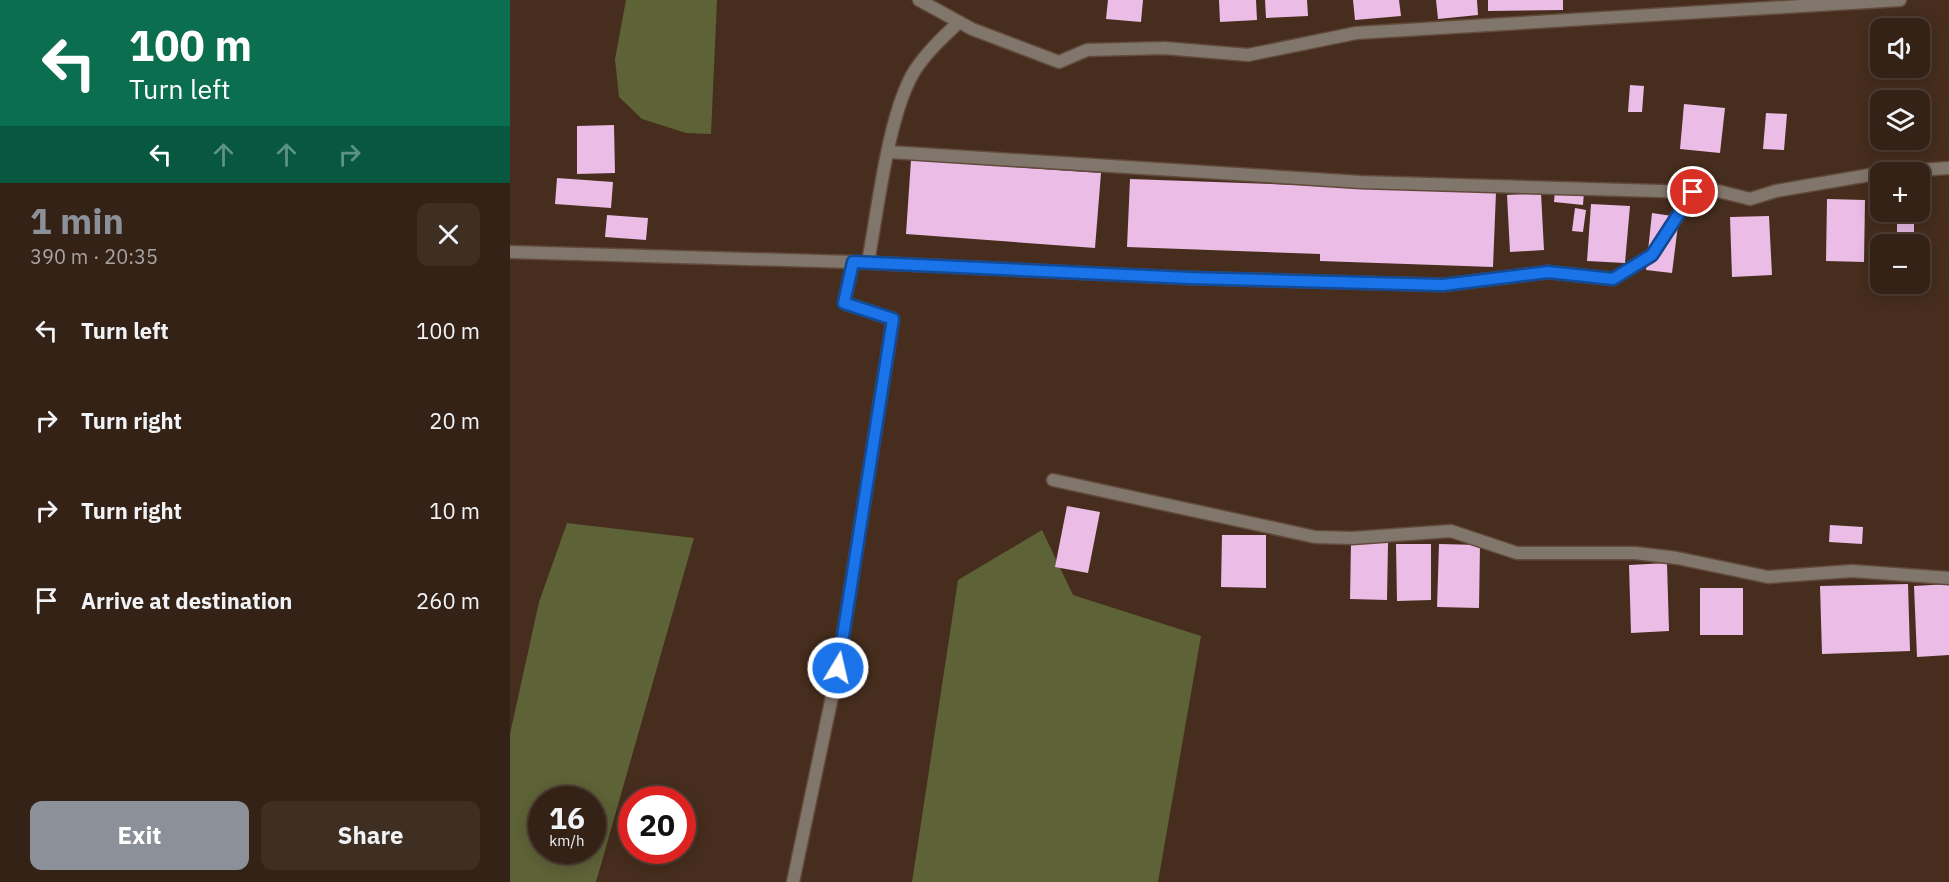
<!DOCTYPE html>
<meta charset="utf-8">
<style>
:root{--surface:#342216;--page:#3f2f23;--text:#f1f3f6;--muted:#a9a4a1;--line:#4e3f35;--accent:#8c9099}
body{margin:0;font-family:"IBM Plex Sans",sans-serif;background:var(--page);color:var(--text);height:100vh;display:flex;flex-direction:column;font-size:22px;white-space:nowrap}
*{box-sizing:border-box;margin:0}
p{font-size:20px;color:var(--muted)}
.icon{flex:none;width:33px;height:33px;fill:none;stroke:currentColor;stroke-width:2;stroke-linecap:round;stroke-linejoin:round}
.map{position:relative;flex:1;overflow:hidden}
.panel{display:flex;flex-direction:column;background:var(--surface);width:510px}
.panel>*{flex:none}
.hud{background:#0b6e4f;color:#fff;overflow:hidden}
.buttons{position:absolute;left:1360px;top:18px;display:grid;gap:12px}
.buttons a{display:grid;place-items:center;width:60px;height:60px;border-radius:12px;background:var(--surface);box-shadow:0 3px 15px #0003,0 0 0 2px var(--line);font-size:30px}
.speed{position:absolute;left:18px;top:786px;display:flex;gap:12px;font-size:30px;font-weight:700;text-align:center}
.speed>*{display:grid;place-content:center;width:78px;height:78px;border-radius:50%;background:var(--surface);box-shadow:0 3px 15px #0003,0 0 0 2px var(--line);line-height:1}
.speed small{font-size:15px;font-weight:400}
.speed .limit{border:9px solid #d22;background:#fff;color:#111}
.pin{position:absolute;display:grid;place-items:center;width:51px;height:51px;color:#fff;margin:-26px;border:3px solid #fff;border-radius:50%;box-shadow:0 2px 6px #0007}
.me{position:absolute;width:66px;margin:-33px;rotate:9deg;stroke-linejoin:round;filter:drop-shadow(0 0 4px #0008)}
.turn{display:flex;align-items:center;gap:21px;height:126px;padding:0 30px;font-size:27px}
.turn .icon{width:78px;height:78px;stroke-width:2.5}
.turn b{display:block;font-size:42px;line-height:51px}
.lanes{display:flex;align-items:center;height:57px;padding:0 30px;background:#0003;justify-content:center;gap:30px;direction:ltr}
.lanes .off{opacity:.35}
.round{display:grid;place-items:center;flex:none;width:63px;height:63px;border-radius:12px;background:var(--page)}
.summary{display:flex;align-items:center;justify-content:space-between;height:102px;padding:0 30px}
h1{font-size:36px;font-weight:800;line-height:45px;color:var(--accent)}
.action{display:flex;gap:12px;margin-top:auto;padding:12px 30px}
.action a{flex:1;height:69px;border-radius:12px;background:var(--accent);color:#fff;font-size:24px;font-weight:800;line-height:69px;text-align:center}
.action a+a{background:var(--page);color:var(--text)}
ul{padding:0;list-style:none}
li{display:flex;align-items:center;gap:18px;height:90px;padding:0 30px}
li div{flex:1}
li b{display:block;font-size:22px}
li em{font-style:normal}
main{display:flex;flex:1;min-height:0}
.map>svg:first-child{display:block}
.green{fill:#5e6237;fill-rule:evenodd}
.building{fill:#eabce6}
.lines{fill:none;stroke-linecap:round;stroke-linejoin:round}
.service-casing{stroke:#624a3b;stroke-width:15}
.service{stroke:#80766b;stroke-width:12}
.route-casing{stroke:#114b97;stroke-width:15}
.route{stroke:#1a73e8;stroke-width:10}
</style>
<main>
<section class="panel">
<div class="hud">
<div class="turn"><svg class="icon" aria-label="left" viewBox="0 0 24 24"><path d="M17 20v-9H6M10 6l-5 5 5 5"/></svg><div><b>100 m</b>Turn left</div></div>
<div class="lanes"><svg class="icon" aria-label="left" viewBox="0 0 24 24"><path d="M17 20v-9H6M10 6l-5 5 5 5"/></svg><svg class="icon off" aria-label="ahead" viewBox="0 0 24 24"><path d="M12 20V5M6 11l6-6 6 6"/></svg><svg class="icon off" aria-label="ahead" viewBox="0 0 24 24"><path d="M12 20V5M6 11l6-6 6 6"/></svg><svg class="icon off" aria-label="right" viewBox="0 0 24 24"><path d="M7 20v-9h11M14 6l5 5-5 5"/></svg></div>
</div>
<div class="summary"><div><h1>1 min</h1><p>390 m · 20:35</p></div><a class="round"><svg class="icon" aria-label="close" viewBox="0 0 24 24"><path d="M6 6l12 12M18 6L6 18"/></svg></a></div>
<ul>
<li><svg class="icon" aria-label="left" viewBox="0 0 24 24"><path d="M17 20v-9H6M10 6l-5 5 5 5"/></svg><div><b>Turn left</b></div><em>100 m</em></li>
<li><svg class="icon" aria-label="right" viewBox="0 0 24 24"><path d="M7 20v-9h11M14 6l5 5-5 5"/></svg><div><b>Turn right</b></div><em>20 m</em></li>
<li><svg class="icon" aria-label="right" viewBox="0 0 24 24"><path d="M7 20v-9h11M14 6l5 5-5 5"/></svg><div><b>Turn right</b></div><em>10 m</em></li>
<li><svg class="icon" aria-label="arrive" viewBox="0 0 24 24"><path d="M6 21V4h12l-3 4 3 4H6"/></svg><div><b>Arrive at destination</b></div><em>260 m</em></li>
</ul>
<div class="action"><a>Exit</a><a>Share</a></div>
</section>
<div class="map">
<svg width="1439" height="882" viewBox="0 0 1439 882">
<rect width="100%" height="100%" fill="#462d1d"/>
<g class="green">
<polygon points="116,0 207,0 201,134 176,133 132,119 109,97 105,59"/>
<path d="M57,523L184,538L86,882H0V734L29,602ZM32,800H82V850H32Z"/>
<polygon points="532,530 563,595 691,636 648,882 402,882 448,580"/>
</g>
<g class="building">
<polygon points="598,0 633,0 631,22 596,19"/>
<polygon points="709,0 746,0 747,20 710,22"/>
<polygon points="755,0 797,0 798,16 756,18"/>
<polygon points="843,0 889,0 891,16 845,20"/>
<polygon points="926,0 967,0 968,15 928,19"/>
<polygon points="978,0 1053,0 1053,10 978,11"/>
<polygon points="1120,85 1134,86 1132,112 1118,112"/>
<polygon points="1174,104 1215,108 1210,153 1170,149"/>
<polygon points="1256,113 1277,114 1274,150 1253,149"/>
<polygon points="104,125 105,173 67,174 67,126"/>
<polygon points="401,160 591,173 585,248 396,234"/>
<polygon points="47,178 103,182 101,208 45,204"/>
<polygon points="620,179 986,192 983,267 810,261 810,254 617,247"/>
<polygon points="1045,190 1074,192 1073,205 1044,202"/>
<polygon points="1031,193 1034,250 1000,252 997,195"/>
<polygon points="1317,199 1355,200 1354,262 1316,261"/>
<polygon points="1081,204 1120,206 1115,263 1077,261"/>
<polygon points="1065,208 1076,210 1073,232 1062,231"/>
<rect x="1387" y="212" width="17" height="22"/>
<polygon points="1142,213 1169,217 1162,273 1136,270"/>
<polygon points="97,215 138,218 136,240 95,237"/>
<polygon points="1259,216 1262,275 1222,277 1220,217"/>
<polygon points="557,506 590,512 578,573 545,567"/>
<polygon points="1320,525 1353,527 1352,544 1319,542"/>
<polygon points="712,535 756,535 756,588 711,587"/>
<polygon points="841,543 878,543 877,600 840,599"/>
<polygon points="886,544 921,544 921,600 887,601"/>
<polygon points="929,544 970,545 969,608 927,607"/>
<polygon points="1157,563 1159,631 1121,633 1119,565"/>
<polygon points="1398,584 1400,651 1312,654 1310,586"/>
<polygon points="1439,584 1439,655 1407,657 1404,586"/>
<rect x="1190" y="588" width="43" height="47"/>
</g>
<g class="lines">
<defs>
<g id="service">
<polyline points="409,0 462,29 549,62 577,50 654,48 738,55 846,33 1390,0"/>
<polyline points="379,152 851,182 1183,192"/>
<polyline points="1379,172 1439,168"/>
<polyline points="0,252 343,262 679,278 933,285 1038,272 1103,279 1142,255 1183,192 1208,191 1240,199 1266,191 1371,173"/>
<path d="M358,262C368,210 378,113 405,70C417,52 433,37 449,22"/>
<polyline points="543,480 805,537 842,538 941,531 1007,553 1125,553 1167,558 1258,577 1342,571 1439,578"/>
<polyline points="283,882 328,668 383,319 334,303 343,262"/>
</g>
</defs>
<use href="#service" class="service-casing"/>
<use href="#service" class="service"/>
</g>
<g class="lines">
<defs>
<polyline id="route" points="328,668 383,319 334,303 343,262 679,278 933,285 1038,272 1103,279 1142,255 1183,192"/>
</defs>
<use href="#route" class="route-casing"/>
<use href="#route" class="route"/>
</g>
</svg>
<div class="buttons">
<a><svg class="icon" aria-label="sound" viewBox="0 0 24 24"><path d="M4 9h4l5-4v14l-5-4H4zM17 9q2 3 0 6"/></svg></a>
<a><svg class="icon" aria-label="layers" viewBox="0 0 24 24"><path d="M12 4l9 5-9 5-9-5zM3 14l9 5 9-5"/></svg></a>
<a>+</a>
<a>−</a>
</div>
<div class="speed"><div>16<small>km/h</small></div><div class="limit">20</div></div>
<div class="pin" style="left:1183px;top:192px;background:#d93025"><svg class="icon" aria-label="arrive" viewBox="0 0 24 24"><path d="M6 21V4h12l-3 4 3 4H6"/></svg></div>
<svg class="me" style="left:328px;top:668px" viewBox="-20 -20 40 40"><circle r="17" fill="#1a73e8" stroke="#fff" stroke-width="3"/><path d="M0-11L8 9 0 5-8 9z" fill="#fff"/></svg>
</div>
</main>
